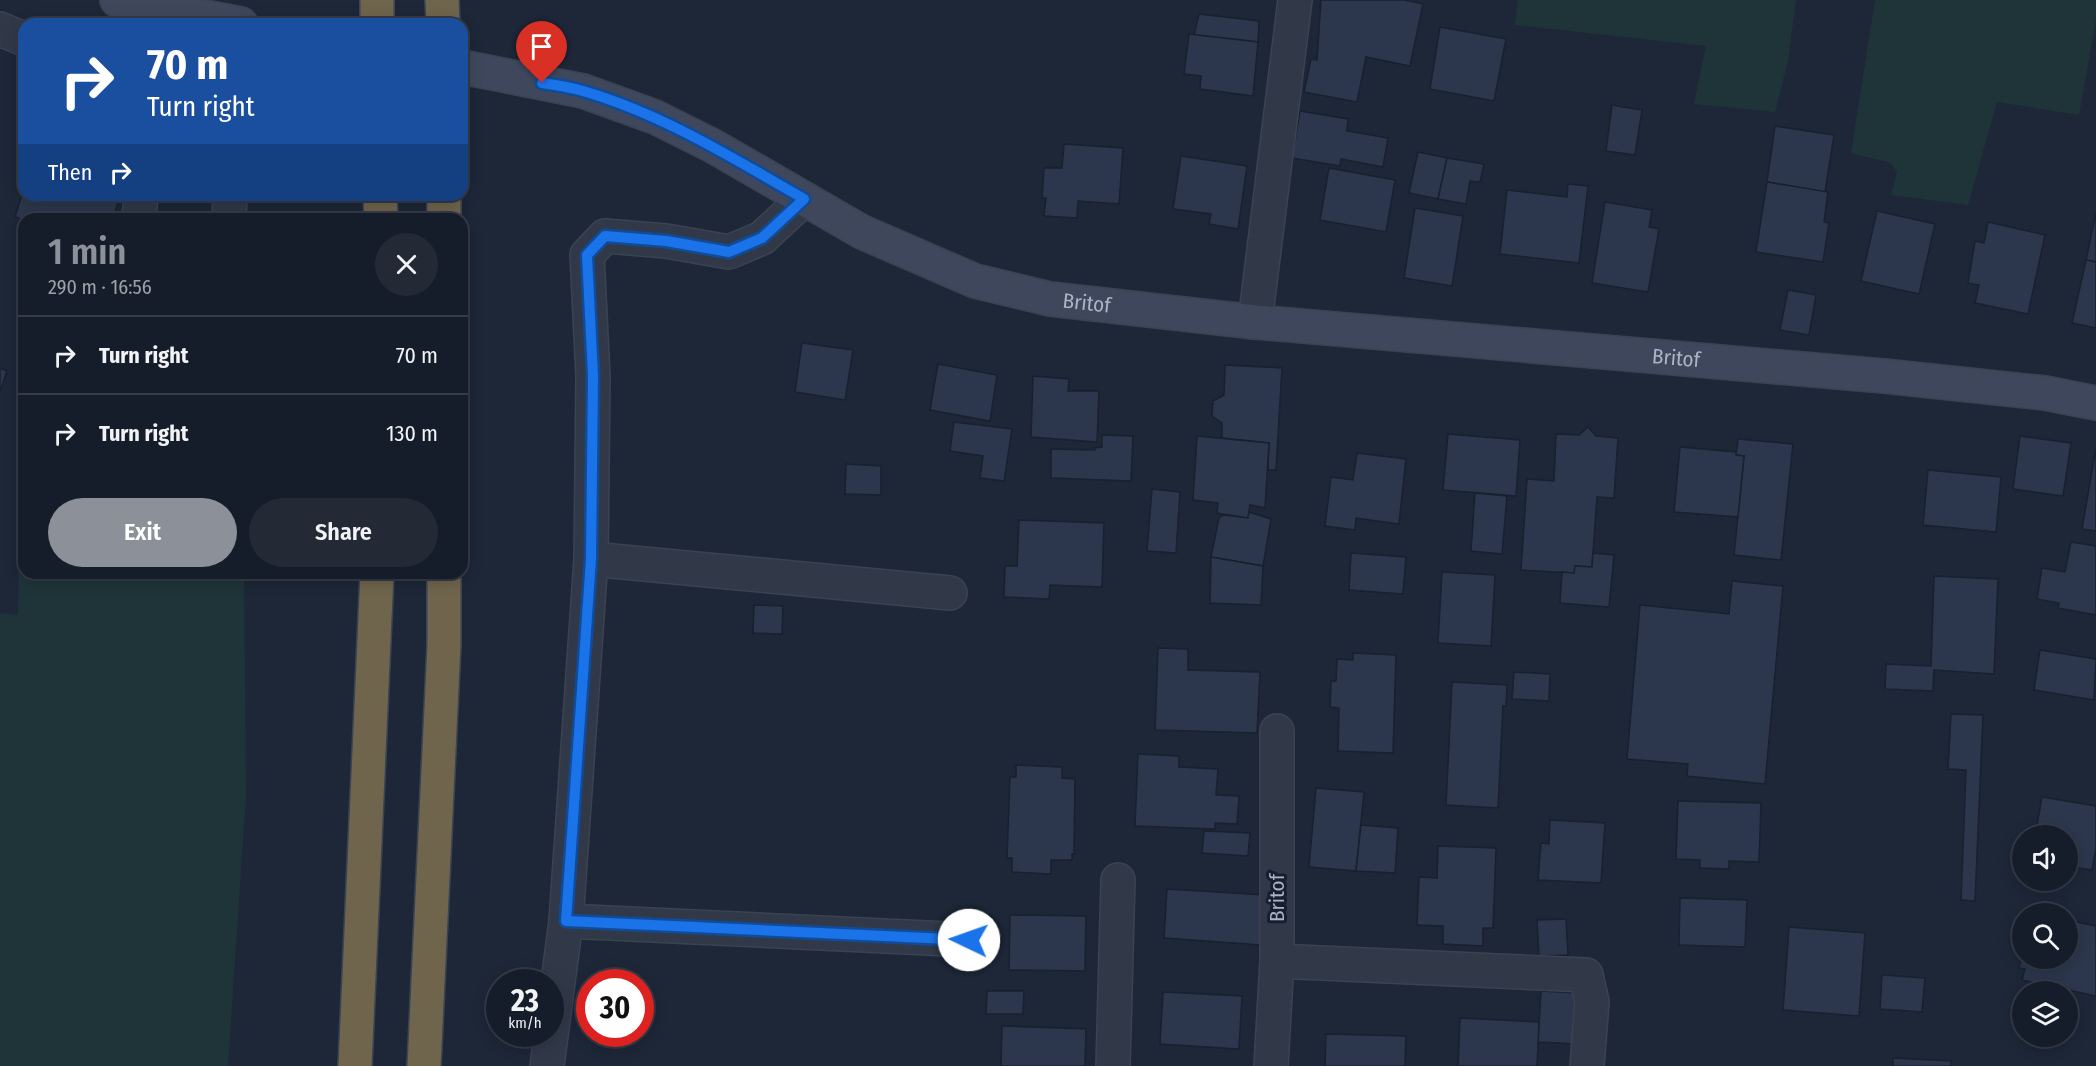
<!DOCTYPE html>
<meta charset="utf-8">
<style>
:root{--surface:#161d2a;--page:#232a36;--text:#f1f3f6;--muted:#9ea2a8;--line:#353b47;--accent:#8c9099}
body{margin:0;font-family:"Fira Sans Condensed",sans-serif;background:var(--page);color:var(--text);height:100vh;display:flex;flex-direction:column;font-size:22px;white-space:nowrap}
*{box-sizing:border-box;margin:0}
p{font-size:20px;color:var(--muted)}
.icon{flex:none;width:33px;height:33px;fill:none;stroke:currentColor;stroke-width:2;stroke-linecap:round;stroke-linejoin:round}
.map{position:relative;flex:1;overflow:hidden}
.details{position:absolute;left:18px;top:213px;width:450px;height:366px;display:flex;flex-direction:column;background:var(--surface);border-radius:18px;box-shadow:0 3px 15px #0003,0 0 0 2px var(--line)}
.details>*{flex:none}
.hud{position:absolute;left:18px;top:18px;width:450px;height:183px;border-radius:18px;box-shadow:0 3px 15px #0003,0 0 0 2px var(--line);background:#1a4fa0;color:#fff;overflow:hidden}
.tools{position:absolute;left:2012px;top:825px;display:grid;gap:12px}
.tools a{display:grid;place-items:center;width:66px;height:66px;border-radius:50%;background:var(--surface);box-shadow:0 3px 15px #0003,0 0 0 2px var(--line);font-size:30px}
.speed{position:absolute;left:486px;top:969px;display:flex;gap:12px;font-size:30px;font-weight:700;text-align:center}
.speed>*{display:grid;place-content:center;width:78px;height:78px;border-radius:50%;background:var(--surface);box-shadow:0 3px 15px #0003,0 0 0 2px var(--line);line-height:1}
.speed small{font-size:15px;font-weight:400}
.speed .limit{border:9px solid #d22;background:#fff;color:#111}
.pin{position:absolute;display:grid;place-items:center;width:51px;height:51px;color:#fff;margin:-62px -26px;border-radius:50% 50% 50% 0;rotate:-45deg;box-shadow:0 0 6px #0007}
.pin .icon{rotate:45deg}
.me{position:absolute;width:66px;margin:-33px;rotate:273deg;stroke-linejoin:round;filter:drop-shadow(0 0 4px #0008)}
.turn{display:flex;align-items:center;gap:21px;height:126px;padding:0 30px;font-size:27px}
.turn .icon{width:78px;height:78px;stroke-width:2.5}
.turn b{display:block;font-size:42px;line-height:51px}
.then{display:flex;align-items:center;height:57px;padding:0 30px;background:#0003;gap:12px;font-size:22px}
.round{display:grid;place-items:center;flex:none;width:63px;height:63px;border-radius:32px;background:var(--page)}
.headline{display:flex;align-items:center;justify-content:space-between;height:102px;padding:0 30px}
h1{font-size:36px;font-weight:600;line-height:45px;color:var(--accent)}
.button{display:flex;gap:12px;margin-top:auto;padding:12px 30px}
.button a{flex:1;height:69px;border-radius:36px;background:var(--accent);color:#fff;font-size:24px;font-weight:600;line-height:69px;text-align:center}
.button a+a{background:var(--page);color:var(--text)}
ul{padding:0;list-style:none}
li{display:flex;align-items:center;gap:18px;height:78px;padding:0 30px;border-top:2px solid var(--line)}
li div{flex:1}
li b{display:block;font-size:22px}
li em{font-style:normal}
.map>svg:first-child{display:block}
.green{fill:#1f3439}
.building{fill:#2c374d;stroke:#19202f;stroke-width:1.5}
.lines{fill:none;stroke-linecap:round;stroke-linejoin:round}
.street-casing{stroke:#3b4252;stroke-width:36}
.secondary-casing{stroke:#3b4252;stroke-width:36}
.highway-casing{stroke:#3c4353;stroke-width:36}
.street{stroke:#313949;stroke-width:33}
.secondary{stroke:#3f475c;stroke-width:33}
.highway{stroke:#6f654d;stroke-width:33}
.route-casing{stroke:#114b97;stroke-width:15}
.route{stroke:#1a73e8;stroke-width:10}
.labels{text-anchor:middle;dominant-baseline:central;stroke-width:6;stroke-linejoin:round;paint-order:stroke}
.street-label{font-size:21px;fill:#abb3c6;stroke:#171e2d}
</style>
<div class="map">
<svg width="2096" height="1066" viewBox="0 0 2096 1066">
<rect width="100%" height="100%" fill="#1d2738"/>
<g class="green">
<polygon points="1518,0 1796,0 1788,61 1775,112 1694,104 1706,46 1515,25"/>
<polygon points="1875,0 2096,0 2096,20 2079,115 1997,102 1968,205 1891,195 1897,172 1891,163 1851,153"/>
<polygon points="20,499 24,499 24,573 244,573 246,796 228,1066 0,1066 0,613 18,615"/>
</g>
<g class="building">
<polygon points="1321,0 1405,0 1423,4 1410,66 1366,57 1357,102 1304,92 1311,59 1317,60"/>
<polygon points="1199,14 1259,21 1258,42 1194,35"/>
<polygon points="1440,27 1506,39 1494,101 1430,89"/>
<polygon points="1189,34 1258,42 1253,96 1200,89 1201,76 1184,74"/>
<polygon points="1612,105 1642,110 1635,155 1606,151"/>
<polygon points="1300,111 1348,119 1347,131 1388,138 1383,167 1341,159 1340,166 1292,158"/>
<polygon points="1775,126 1834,135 1825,192 1767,182"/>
<polygon points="1064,144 1123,148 1119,204 1078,201 1077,218 1044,216 1046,198 1042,198 1044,168 1062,168"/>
<polygon points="1418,152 1447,158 1438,199 1409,193"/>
<polygon points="1181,156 1247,166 1238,229 1209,224 1211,214 1173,209"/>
<polygon points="1447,158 1484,164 1480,182 1470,181 1466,204 1438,199"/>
<polygon points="1329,168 1395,180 1386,232 1320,220"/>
<polygon points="1767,182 1828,192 1824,222 1829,223 1823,262 1756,252"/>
<polygon points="1568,184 1588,186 1579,263 1500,254 1507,190 1567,197"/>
<polygon points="24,188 24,195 120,195 113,219 24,220 15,217"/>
<polygon points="1605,202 1652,210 1649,227 1659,229 1648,292 1592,283"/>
<polygon points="1415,208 1463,216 1452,286 1404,278"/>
<polygon points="1877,211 1935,224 1919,294 1861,281"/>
<polygon points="2096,213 2096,262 2086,260"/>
<polygon points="1988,222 2045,235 2028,314 1975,303 1979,285 1968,283 1975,241 1984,243"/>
<polygon points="2086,260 2096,262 2096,328 2072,323"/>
<polygon points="1788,290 1816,295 1809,335 1780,330"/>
<polygon points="24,333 24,358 16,356"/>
<polygon points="802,343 853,350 845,400 795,392"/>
<polygon points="938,364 997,375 990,421 930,410"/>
<polygon points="1225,365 1282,368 1276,470 1268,470 1269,443 1222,438 1222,423 1212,416 1213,401 1224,395"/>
<polygon points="0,368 7,371 0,392"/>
<polygon points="1033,376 1069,379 1068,391 1099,391 1097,442 1031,437"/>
<polygon points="954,422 1012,429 1004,481 980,478 983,456 950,451"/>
<polygon points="1588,427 1596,436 1618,438 1614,498 1597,497 1592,567 1575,566 1574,573 1521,570 1527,479 1554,481 1556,434 1579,435"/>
<polygon points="1448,434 1520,440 1516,496 1443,490"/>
<polygon points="1102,435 1133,436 1131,481 1051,478 1051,449 1095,450 1095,448 1102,447"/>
<polygon points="1197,436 1269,443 1265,508 1250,505 1248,518 1217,513 1218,503 1193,500"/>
<polygon points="2020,436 2071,443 2063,496 2013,489"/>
<polygon points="1738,439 1793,444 1781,560 1734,555 1744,456 1736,455"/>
<polygon points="1680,447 1736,452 1736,455 1744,456 1738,517 1674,512"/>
<polygon points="2096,448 2096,531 2082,529"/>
<polygon points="1357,453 1406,459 1399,524 1356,518 1355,530 1325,526 1331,477 1353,480"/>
<polygon points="846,464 881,466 881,495 845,494"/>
<polygon points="1928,470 2001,477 1996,532 1923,525"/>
<polygon points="1152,489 1180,492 1176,553 1147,551"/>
<polygon points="1475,493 1507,496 1502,554 1471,551"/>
<polygon points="1249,512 1271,519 1263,566 1211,557 1219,518 1223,515 1248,518"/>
<polygon points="1019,520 1104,523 1102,587 1050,585 1049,599 1004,597 1005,566 1017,566"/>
<polygon points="2071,542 2096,546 2096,615 2058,608 2059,603 2037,599 2042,568 2065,572"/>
<polygon points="1351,553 1406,557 1403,594 1349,590"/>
<polygon points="1593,553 1614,555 1609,607 1560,603 1562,572 1574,573 1575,566 1592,567"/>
<polygon points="1211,557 1263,566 1261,605 1210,603"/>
<polygon points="1442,572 1495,575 1491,646 1438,643"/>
<polygon points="1934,576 1998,579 1994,674 1934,670 1933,691 1885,689 1886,664 1931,666"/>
<polygon points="1732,581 1783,586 1765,784 1687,776 1688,764 1627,759 1640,605 1729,614"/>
<polygon points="754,605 783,606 782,634 753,633"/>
<polygon points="1158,648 1188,649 1188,670 1260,672 1257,733 1155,730"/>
<polygon points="2040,650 2096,659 2094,700 2034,690"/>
<polygon points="1353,653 1396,655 1393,753 1338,751 1339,708 1330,707 1331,681 1336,681 1337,659 1353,660"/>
<polygon points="1514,672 1550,674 1549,701 1512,699"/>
<polygon points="1452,682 1507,685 1506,706 1503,706 1498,808 1446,805"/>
<polygon points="1951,714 1983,715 1975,901 1961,900 1966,770 1948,769"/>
<polygon points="1138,754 1179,756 1179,767 1218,769 1216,795 1239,796 1237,824 1215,823 1215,829 1135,826"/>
<polygon points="1016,765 1062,767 1062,778 1075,779 1074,854 1072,854 1072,860 1051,860 1051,874 1012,872 1012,858 1007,858 1010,777 1016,777"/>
<polygon points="1316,788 1364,792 1356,871 1309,867"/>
<polygon points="2042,797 2096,806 2096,848 2092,870 2067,866 2067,836 2035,836"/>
<polygon points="1678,801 1761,803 1759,862 1729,861 1729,869 1700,868 1700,860 1676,859"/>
<polygon points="1550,820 1605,823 1601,883 1538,880 1541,843 1549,844"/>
<polygon points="1361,825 1398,828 1395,873 1356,871"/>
<polygon points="1204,831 1250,833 1248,856 1202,853"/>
<polygon points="1438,846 1496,848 1493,928 1483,928 1483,946 1443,944 1443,926 1417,925 1419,877 1437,878"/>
<polygon points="1167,889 1265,895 1262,945 1164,938"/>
<polygon points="1680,898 1747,900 1745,947 1679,945"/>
<polygon points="1010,915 1086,916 1085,971 1009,970"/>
<polygon points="1566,919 1568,955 1539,956 1537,920"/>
<polygon points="2067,920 2096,926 2096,996 2022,980 2025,969 2019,968 2022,955 2022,958 2067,958"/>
<polygon points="1789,927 1865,933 1859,1016 1783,1010"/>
<polygon points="1882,975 1925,978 1922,1012 1880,1009"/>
<polygon points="987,991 1024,991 1023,1014 986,1014"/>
<polygon points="1541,991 1580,993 1578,1044 1538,1042"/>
<polygon points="1163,992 1242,996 1239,1049 1160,1044"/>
<polygon points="1460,1018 1539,1022 1537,1066 1458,1066"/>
<polygon points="1002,1026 1086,1029 1085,1066 1001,1066"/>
<polygon points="1326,1034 1406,1036 1405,1066 1325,1066"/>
<polygon points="1893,1058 1951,1061 1951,1066 1893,1066"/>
</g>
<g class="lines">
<defs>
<g id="street">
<polyline points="0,29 24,39"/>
<polyline points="139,219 141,195"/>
<polyline points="229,219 230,195"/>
<polyline points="1255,322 1295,0"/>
<polyline points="591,559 950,593"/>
<polyline points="566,921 970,940"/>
<polyline points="1277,961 1586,975 1592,1002 1587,1066"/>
<polyline points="547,1066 566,921 591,559 593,376 587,255 605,236 666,241 729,252 762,238 804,199"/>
<polyline points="1113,1066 1118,880"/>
<polyline points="1271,1066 1277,961 1277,731"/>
</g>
<g id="secondary">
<polyline points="117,0 241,24"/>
<path id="s1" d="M462,67L583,91L655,117L713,146L862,232L975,281L1050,299L1255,322L1884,376L2045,393L2096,403"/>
</g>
<g id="highway">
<polyline points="377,0 377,24"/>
<polyline points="442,0 443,24"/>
<polyline points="380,195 381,219"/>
<polyline points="444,219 444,195"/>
<polyline points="355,1066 377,573"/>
<polyline points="424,1066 444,645 444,573"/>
</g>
</defs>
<use href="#street" class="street-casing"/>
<use href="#secondary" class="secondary-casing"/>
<use href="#highway" class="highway-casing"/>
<use href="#street" class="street"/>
<use href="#secondary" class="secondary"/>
<use href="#highway" class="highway"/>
</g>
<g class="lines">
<defs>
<path id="route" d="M542,83C556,85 570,87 583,91C662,114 733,158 804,199L762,238L729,252L666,241L605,236L587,255L593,376L591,559L566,921L969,940"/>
</defs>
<use href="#route" class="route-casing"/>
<use href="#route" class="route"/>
</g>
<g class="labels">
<g class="street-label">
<text stroke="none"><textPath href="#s1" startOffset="674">Britof</textPath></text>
<text stroke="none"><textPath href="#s1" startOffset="1266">Britof</textPath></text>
<text transform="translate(1277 898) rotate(-90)">Britof</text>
</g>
</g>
</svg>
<div class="tools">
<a><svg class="icon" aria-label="sound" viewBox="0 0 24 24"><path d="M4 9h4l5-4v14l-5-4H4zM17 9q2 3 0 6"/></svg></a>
<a><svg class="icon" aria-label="search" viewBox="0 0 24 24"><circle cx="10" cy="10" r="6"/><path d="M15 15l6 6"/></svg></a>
<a><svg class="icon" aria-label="layers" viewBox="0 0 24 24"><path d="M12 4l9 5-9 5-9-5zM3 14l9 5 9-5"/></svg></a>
</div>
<div class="speed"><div>23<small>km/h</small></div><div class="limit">30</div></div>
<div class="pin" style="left:542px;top:83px;background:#d93025"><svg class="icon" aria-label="arrive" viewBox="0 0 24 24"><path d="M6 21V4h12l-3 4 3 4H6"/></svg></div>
<svg class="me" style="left:969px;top:940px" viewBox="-20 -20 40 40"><circle r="19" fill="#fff"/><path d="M0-13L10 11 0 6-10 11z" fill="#1a73e8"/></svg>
<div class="hud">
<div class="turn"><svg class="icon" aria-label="right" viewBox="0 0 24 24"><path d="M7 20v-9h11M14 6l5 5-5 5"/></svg><div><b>70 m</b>Turn right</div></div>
<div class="then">Then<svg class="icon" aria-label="right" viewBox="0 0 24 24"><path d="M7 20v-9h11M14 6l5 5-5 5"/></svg></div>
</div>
<section class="details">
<div class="headline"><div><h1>1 min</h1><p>290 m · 16:56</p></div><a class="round"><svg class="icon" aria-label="close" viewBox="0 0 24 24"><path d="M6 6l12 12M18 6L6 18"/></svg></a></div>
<ul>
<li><svg class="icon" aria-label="right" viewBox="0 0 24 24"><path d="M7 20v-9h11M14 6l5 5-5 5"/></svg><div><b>Turn right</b></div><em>70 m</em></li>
<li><svg class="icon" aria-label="right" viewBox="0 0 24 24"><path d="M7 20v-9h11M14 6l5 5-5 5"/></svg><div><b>Turn right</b></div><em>130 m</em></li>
</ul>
<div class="button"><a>Exit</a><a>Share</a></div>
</section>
</div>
